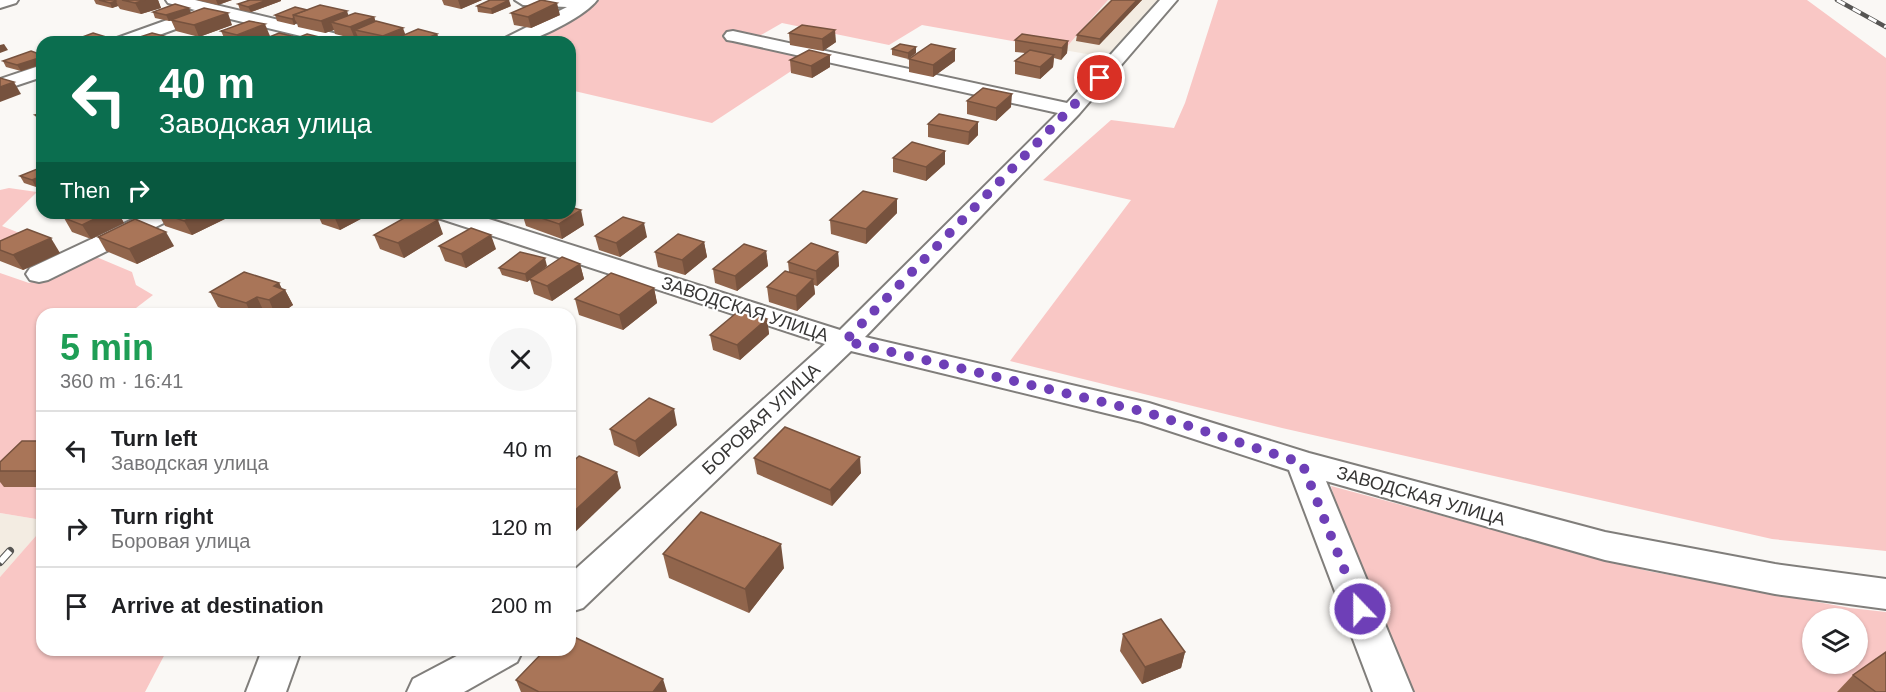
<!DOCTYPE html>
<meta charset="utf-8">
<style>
:root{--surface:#fff;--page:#f6f6f6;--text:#202124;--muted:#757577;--line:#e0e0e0}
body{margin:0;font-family:Helvetica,sans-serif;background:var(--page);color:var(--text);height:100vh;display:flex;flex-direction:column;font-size:22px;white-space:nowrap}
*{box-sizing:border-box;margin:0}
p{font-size:20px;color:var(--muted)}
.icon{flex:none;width:33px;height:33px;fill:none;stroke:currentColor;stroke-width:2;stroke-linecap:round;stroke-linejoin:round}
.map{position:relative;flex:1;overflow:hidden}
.panel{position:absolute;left:36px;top:308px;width:540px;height:348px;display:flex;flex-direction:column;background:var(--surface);border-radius:18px;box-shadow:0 2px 4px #0004}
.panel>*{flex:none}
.top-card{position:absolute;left:36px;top:36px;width:540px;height:183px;border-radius:18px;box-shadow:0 2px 4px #0004;background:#0b6e4f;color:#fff;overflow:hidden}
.tools{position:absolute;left:1802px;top:608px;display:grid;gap:12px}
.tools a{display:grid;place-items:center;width:66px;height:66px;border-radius:50%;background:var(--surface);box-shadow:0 2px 4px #0004;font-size:30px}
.pin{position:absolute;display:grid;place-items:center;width:51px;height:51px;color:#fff;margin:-26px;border:3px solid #fff;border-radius:50%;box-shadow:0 2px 6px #0007}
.me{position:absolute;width:66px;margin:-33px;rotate:338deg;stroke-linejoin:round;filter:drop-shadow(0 0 4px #0008)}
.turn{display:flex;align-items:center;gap:21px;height:126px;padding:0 24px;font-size:27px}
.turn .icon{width:78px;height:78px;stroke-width:2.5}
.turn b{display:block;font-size:42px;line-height:51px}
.then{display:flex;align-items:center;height:57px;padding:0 24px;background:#0003;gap:12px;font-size:22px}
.round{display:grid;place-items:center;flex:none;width:63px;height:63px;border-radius:32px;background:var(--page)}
.head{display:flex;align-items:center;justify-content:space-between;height:102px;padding:0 24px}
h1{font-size:36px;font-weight:600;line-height:45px;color:#1e9e55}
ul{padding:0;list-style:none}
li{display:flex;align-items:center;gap:18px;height:78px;padding:0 24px;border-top:2px solid var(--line)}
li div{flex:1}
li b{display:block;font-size:22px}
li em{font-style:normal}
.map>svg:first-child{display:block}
.built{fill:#f3ece2}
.green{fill:#f9c7c5;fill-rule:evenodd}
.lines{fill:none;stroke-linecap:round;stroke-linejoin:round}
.minor-casing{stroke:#807e7b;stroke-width:4}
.minor{fill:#fff;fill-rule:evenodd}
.rail-far1-casing{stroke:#565553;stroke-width:4.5}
.rail-casing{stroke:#565553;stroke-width:8}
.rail-far1{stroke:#fff;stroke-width:3;stroke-dasharray:9;stroke-linecap:butt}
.rail{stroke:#fff;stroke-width:6;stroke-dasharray:17;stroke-linecap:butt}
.wall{fill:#91654c}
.shaded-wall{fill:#76523e}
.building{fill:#a97558;stroke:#76523e;stroke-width:1.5}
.route{stroke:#6e3fb7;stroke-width:10;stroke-dasharray:0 18}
.labels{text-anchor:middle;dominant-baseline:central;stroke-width:4.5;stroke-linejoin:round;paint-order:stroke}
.street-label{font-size:18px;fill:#373635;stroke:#fff}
</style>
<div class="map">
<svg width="1886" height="692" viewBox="0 0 1886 692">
<rect width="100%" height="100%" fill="#faf8f5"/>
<g class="built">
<polygon points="1108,0 1160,0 1109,58 1064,50"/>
<polygon points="0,513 42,520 42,529 0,577"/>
</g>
<g class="green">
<polygon points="591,0 1108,0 1064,50 922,25 889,45 782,23 754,39 814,56 712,123 570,90 570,42 515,42"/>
<polygon points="1218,0 1807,0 1886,58 1886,551 1772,539 1282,428 1010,361 1131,200 1043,180 1111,120 1174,128 1185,103"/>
<polygon points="9,188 37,192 2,226 32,238 0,253 0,190"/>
<polygon points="94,256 132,272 136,285 153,295 136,308 142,313 42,314 42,520 0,513 0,273 29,283"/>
<path d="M1331,486L1648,571L1850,608L1886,612V692H1408L1347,544ZM1812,618H1857V663H1812Z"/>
<polygon points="42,529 42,650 167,650 145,692 0,692 0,577"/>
</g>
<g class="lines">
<defs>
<g id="minor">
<polygon points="0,0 18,0 16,3 0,8"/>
<polygon points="166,0 195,0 354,38 357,42 326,42 214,15 140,42 114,42 117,38 195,10 168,3"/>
<path d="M515,0H597C586,15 545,36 526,41C519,44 510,42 502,42L505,38L567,7L523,5Z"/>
<polygon points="1160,0 1177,0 1079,114 865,337 1149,403 1309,453 1605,532 1775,564 1886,579 1886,609 1775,594 1605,560 1326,481 1413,692 1373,692 1289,470 1142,422 851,351 583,608 570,612 570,574 825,344 438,218 434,213 470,213 840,330 1058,113 733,41 727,40 724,36 727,32 733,31 1067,103"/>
<polygon points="42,65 42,77 0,91 0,79"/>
<polygon points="147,213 178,213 174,218 48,280 39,282 30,280 26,274 30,268"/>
<polygon points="262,650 301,650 286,692 246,692"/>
<polygon points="468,650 523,650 517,662 464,692 407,692 413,679"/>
</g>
</defs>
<use href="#minor" class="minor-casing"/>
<use href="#minor" class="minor"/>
<defs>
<polyline id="rail-far1" points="1837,0 1886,27"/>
<polyline id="rail" points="0,562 10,551"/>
</defs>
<use href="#rail-far1" class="rail-far1-casing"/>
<use href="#rail" class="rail-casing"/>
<use href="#rail-far1" class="rail-far1"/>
<use href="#rail" class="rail"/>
</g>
<g class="wall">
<polygon points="94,0 158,0 161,8 141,14 120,9 118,6 112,8 96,4"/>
<polygon points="197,0 232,0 218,5"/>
<polygon points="442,0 482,0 461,9 444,5"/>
<polygon points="1112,0 1142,0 1099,45 1076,41 1077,35"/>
<polygon points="281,1 251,12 240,10 238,4"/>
<polygon points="477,6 511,6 492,14 478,12"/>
<polygon points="307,10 348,15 374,17 376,22 406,35 437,34 440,42 360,42 358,37 355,39 335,34 334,30 325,33 298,27 297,23 294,25 277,21 275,15"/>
<polygon points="153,12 191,13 232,25 199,37 176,31 171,20 169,21 155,18"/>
<polygon points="511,13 560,15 531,28 514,25"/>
<polygon points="802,25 836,42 823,51 790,45 789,33"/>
<polygon points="221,31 270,36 254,42 226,42"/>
<polygon points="1015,40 1068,41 1067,53 1061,60 1054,58 1053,67 1040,79 1015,74 1015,61 1025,53 1015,52"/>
<polygon points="892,49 916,53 908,59 892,55"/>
<polygon points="955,49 955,61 933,77 909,72 909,59"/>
<polygon points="42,55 42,75 37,66 21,71 6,67 3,61"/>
<polygon points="830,55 830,67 812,78 791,73 790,60"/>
<polygon points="967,101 1011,107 996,121 967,114"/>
<polygon points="42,113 42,123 38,122 35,115"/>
<polygon points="978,122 978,135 968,145 928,137 928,124"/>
<polygon points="893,158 945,164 926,181 893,172"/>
<polygon points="42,167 42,185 36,187 24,183 20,176"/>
<polygon points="897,199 897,213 866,244 831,234 830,220"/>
<polygon points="74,213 141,213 130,218 119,214 124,223 91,239 72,232 64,218"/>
<polygon points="158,213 227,213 229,217 192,235 165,226"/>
<polygon points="317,213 372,213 340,230 322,224"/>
<polygon points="489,213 508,213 501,217"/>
<polygon points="522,213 570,213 584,225 562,239 526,226"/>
<polygon points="443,234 404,258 380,249 374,235"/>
<polygon points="595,236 647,237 620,257 599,250"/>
<polygon points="98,237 174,246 137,264 106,251"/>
<polygon points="0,241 60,253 23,270 0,261"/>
<polygon points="704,242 707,257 685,275 658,267 655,252"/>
<polygon points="439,246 496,249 466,268 445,261"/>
<polygon points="766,251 768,266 737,291 715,283 713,269"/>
<polygon points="838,252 839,266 817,286 814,285 815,294 797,311 769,302 767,287 789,272 788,262"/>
<polygon points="580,264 584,279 552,301 534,294 530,280 527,282 502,275 499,268 547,266 537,274"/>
<polygon points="279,283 282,289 285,290 293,305 280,314 269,314 264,312 262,314 237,314 218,307 210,292"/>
<polygon points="654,288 657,303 623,330 579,315 575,299"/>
<polygon points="767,319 769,334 740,360 713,350 710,335"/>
<polygon points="677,425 639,457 614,445 610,429"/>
<polygon points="42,441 42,487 4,487 0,482 0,462"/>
<polygon points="754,458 861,473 832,506 757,474"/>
<polygon points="663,554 784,568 749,613 669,578"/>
<polygon points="1123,634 1185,652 1181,668 1142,684 1120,651"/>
<polygon points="1853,675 1886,692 1837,692"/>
<polygon points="516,680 667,692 521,692"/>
</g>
<g class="shaded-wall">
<polygon points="145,0 158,0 161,8 141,14 135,3"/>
<polygon points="216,0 232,0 218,5"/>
<polygon points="267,0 281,0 281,1 251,12 248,7"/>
<polygon points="458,0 482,0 461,9"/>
<polygon points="509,0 511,6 492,14 491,9"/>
<polygon points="1137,0 1142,0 1099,45 1100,39"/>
<polygon points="116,1 118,6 112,8 110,3"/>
<polygon points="557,3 560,15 531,28 528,17"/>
<polygon points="189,8 191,13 169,21 166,15"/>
<polygon points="347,11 351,23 331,22 334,30 325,33 321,21"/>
<polygon points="228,13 232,25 199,37 194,25"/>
<polygon points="374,17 378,29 355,30 358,37 355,39 350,27"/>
<polygon points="294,18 297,23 294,25 292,19"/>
<polygon points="265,24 270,36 254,42 240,42 237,35"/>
<polygon points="403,28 407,39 397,38 398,42 385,42 383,36"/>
<polygon points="835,30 836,42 823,51 822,39"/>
<polygon points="437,34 440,42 418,42"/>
<polygon points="103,36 106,42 86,42"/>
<polygon points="164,36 167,42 147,42"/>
<polygon points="291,36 293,42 275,42"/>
<polygon points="323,38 324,42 313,42"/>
<polygon points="1068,41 1067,53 1061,60 1062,48"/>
<polygon points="4,44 8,50 0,53 0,45"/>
<polygon points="916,47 916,53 908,59 908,53"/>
<polygon points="955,49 955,61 933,77 933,65"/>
<polygon points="830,55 830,67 812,78 811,66"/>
<polygon points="1054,55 1053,67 1040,79 1040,67"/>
<polygon points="42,57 42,64 21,71 17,65"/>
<polygon points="14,82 21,94 0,102 0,87"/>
<polygon points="1012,94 1011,107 996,121 996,108"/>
<polygon points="978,122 978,135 968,145 969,132"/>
<polygon points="945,151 945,164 926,181 926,167"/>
<polygon points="42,176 42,185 36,187 32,180"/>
<polygon points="897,199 897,213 866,244 866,229"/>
<polygon points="581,210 584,225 562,239 559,224"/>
<polygon points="107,213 118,213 124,223 91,239 82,225"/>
<polygon points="127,213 141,213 130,218"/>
<polygon points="200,213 227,213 229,217 192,235 184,221"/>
<polygon points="340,213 372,213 340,230 334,216"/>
<polygon points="500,213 508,213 501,217"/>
<polygon points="438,220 443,234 404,258 398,243"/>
<polygon points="644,223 647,237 620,257 616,243"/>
<polygon points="166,232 174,246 137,264 129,249"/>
<polygon points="491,235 496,249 466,268 461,254"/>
<polygon points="51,238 60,253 23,270 13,255"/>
<polygon points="704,242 707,257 685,275 682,260"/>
<polygon points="766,251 768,266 737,291 735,276"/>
<polygon points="838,252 839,266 817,286 816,271"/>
<polygon points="545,258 547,266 527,282 525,274"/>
<polygon points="580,264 584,279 552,301 547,286"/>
<polygon points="813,279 815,294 797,311 796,296"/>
<polygon points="279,283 283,291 285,290 293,305 280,314 275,314 269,300 274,286"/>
<polygon points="654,288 657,303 623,330 619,315"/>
<polygon points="257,297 264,312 262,314 251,314 246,303"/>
<polygon points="767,319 769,334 740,360 737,345"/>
<polygon points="674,409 677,425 639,457 635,441"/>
<polygon points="860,457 861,473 832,506 830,490"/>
<polygon points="42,465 42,478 36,471"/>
<polygon points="617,472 621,488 571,536 570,532 570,515"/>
<polygon points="781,544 784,568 749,613 745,589"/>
<polygon points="1185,652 1181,668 1142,684 1145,667"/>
<polygon points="663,679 667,692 653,692"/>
</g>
<g class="building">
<polygon points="99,0 115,0 116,1 110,3"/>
<polygon points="122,0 145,0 135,3"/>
<polygon points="250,0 267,0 248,7 238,4"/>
<polygon points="490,0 509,0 491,9 477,6"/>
<polygon points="541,0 557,3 528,17 511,13"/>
<polygon points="1112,0 1137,0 1100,39 1077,35"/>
<polygon points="175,4 189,8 166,15 153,12"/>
<polygon points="320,5 347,11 321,21 293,15"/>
<polygon points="295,7 307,10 293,15 294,18 292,19 275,15"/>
<polygon points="204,8 228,13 194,25 171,20"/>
<polygon points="355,13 374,17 350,27 331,22"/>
<polygon points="249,21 265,24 237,35 221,31"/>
<polygon points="376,21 403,28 383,36 355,30"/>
<polygon points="802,25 835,30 822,39 789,33"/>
<polygon points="418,29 437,34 418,42 412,42 397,38"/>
<polygon points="93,33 103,36 86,42 69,42"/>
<polygon points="152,33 164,36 147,42 125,42"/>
<polygon points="279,33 291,36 275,42 262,40"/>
<polygon points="307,34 323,38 313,42 287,42"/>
<polygon points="1022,34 1068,41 1062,48 1015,40"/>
<polygon points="453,37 464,40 460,42 442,42"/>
<polygon points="900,44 916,47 908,53 892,49"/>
<polygon points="931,44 955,49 933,65 909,59"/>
<polygon points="809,50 830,55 811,66 790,60"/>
<polygon points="1030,50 1054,55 1040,67 1015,61"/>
<polygon points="31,51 42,55 42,57 17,65 3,61"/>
<polygon points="0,78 14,82 0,87"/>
<polygon points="983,88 1012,94 996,108 967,101"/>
<polygon points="42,113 42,118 35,115"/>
<polygon points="939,114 978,122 969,132 928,124"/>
<polygon points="912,142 945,151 926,167 893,158"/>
<polygon points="42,167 42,176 32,180 20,176"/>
<polygon points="863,191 897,199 866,229 830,220"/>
<polygon points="570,207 581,210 559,224 526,213 570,213"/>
<polygon points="74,213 107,213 82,225 64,218"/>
<polygon points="161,213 200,213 184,221"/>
<polygon points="325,213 340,213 334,216"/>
<polygon points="413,213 418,213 438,220 398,243 374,235"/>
<polygon points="623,217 644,223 616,243 595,236"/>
<polygon points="135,219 166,232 129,249 98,237"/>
<polygon points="471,228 491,235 461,254 439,246"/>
<polygon points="27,229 51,238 13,255 0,250 0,241"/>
<polygon points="678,234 704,242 682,260 655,252"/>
<polygon points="811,243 838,252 816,271 788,262"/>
<polygon points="744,244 766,251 735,276 713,269"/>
<polygon points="520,252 545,258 525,274 499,268"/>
<polygon points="562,257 580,264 547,286 529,279"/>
<polygon points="785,271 813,279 796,296 767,287"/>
<polygon points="244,272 279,283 274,286 285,290 269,300 257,297 246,303 210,292"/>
<polygon points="611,273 654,288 619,315 575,299"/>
<polygon points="741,309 767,319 737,345 710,335"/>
<polygon points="649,398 674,409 635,441 610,429"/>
<polygon points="785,427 860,457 830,490 754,458"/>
<polygon points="22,441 42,441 42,465 36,471 0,471 0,462"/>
<polygon points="579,456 617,472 570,515 570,464"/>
<polygon points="701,512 781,544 745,589 663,554"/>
<polygon points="1161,619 1185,652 1145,667 1123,634"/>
<polygon points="570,635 663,679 653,692 539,692 516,680 545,650 570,650"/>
<polygon points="1886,652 1886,692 1876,692 1853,675"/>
</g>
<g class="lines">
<polyline class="route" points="1100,78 845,341 1149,413 1302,463 1360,609"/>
</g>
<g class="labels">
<g class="street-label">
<text transform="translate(745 309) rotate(18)">ЗАВОДСКАЯ УЛИЦА</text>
<text transform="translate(761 419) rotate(-43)">БОРОВАЯ УЛИЦА</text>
<text transform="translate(1421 496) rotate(16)">ЗАВОДСКАЯ УЛИЦА</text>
</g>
</g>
</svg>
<div class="tools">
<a><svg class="icon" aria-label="layers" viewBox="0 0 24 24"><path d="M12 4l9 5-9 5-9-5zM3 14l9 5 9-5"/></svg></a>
</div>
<div class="pin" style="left:1100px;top:78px;background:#d93025"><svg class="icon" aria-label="arrive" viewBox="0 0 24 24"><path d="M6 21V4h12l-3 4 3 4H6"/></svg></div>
<svg class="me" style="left:1360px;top:609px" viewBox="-20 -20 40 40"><circle r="17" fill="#6e3fb7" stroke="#fff" stroke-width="3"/><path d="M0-11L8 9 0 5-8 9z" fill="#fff"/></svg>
<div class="top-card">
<div class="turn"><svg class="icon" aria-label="left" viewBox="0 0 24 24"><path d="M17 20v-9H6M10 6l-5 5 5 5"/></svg><div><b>40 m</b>Заводская улица</div></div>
<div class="then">Then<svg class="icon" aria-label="right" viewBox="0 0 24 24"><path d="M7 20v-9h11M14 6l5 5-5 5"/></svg></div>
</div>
<section class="panel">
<div class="head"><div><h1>5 min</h1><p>360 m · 16:41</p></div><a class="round"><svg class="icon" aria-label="close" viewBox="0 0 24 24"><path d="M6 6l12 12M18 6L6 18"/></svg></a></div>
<ul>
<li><svg class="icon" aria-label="left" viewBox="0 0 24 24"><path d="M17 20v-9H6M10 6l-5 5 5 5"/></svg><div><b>Turn left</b><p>Заводская улица</p></div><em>40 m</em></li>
<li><svg class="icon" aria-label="right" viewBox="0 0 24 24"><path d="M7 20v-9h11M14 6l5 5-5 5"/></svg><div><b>Turn right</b><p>Боровая улица</p></div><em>120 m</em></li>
<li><svg class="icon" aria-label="arrive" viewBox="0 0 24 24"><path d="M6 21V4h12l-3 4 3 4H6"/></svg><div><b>Arrive at destination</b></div><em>200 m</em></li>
</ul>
</section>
</div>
